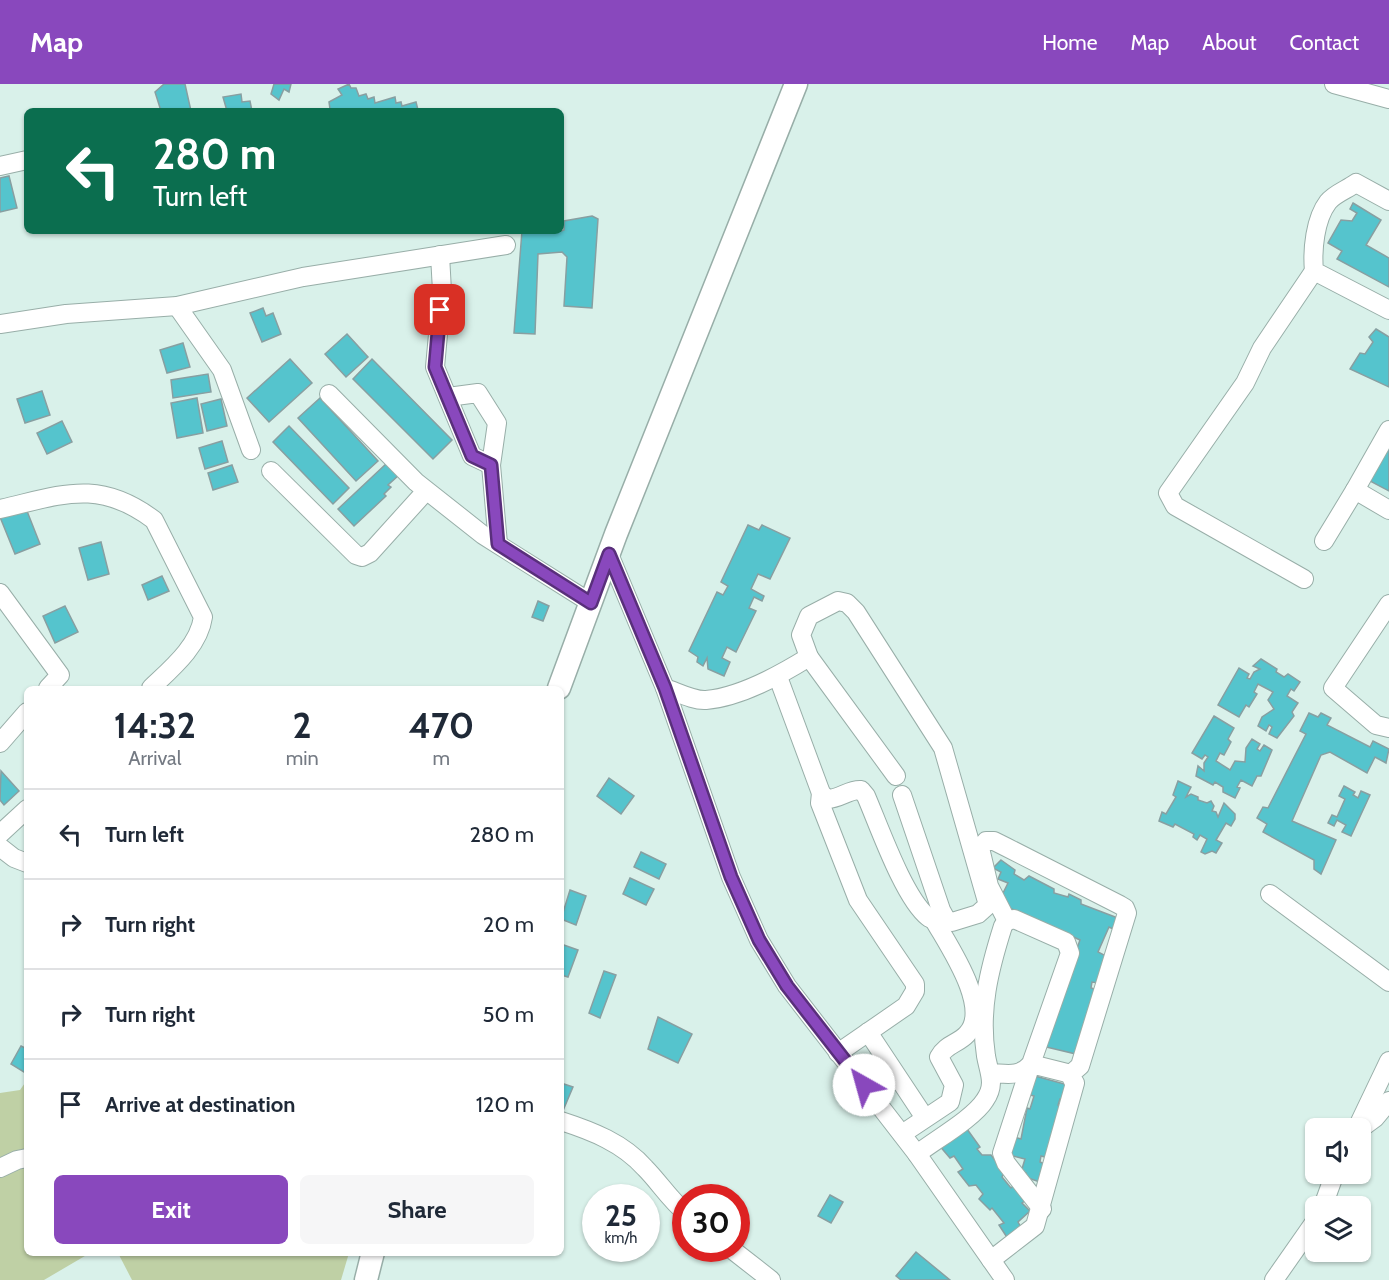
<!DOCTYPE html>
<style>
:root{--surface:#fff;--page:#f6f6f7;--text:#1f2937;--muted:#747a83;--line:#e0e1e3;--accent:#8948bd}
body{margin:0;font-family:Cabin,sans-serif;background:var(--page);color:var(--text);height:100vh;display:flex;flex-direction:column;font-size:22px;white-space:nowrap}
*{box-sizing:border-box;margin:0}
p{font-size:20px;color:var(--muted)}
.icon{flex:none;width:33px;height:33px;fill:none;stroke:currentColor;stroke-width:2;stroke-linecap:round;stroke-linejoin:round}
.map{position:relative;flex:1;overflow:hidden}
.side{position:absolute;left:24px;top:602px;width:540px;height:570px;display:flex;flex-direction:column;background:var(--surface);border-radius:9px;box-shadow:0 2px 4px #0004}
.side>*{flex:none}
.banner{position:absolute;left:24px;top:24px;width:540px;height:126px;border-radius:9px;box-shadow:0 2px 4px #0004;background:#0b6e4f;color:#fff;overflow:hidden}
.fabs{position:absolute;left:1305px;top:1034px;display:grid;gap:12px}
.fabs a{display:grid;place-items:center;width:66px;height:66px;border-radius:9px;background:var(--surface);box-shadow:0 2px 4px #0004;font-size:30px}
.speed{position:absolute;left:582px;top:1100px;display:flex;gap:12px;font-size:30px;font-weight:700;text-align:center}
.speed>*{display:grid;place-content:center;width:78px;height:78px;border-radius:50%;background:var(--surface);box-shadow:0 2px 4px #0004;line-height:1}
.speed small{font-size:15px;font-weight:400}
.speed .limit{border:9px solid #d22;background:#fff;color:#111}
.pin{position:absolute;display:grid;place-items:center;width:51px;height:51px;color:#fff;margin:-26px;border-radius:12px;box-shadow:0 3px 9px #0006}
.me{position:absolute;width:66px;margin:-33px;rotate:322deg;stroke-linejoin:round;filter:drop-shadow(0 0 4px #0008)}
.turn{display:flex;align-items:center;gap:21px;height:126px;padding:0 30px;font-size:27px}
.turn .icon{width:78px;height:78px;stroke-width:2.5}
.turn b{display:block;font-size:42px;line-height:51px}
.eta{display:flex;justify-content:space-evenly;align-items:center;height:102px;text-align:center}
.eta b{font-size:36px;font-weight:700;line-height:42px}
.primary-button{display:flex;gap:12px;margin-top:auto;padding:12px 30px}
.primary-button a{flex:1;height:69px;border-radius:9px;background:var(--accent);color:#fff;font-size:24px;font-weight:700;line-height:69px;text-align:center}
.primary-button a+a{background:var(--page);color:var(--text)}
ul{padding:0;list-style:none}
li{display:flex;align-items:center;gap:18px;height:90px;padding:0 30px;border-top:2px solid var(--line)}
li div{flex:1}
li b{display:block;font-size:22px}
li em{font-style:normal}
header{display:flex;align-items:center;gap:36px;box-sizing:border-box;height:84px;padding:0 30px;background:var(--accent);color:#fff}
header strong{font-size:28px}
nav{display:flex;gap:33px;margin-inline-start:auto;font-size:21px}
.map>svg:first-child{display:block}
.green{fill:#bfd0a5}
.building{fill:#55c4cd;stroke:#889fa1;stroke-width:1.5}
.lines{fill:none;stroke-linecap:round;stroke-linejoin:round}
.minor-casing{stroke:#98aea8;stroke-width:20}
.major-casing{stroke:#98aea8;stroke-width:25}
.minor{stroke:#fff;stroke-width:18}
.major{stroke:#fff;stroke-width:22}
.route-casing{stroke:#592f7b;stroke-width:15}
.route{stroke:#8948bd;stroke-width:10}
</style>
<header>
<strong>Map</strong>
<nav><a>Home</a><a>Map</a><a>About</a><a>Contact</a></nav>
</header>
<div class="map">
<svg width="1389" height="1196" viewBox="0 0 1389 1196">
<rect width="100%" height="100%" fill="#d9f1ea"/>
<g class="green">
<polygon points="27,996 27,1168 90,1169 44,1196 0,1196 0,1009 20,1006"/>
<polygon points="118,1169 349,1169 341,1196 132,1196"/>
</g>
<g class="building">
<polygon points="164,0 185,0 191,27 161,27 155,8"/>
<polygon points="274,0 291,0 289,8 284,5 279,16 271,10"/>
<polygon points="349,0 351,4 356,4 359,12 366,10 368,15 374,13 375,19 395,13 396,19 401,18 402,22 416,18 418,26 327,27 330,25 329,18 342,11 338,5"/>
<polygon points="241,10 242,18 250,17 252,27 227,27 223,13"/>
<polygon points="9,92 17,124 0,128 0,94"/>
<polygon points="1353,119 1381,136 1366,161 1389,174 1389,203 1337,175 1342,167 1328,159 1341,136 1352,137 1357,129 1350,125"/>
<polygon points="592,132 598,135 592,224 564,222 567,173 562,168 538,170 535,250 514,249 522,147 561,147 564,146 564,137"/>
<polygon points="263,224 266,232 273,229 281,250 262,258 250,229"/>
<polygon points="1376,245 1389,253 1389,303 1350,285 1360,269 1365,270 1373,258 1369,253"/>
<polygon points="347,250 368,273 346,293 325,270"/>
<polygon points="183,259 190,283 167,289 160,266"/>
<polygon points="290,275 312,299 269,338 247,314"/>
<polygon points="372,275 452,356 433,375 353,295"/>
<polygon points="208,290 211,308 173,314 171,296"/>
<polygon points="42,307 50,331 25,339 17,315"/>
<polygon points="197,314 203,349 177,354 171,319"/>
<polygon points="320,314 378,377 356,397 298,334"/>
<polygon points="221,315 227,342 207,347 201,320"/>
<polygon points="62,337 72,358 47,370 37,349"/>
<polygon points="289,342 349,404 333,420 273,358"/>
<polygon points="222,357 228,378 205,385 199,364"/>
<polygon points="1389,361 1389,407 1370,397"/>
<polygon points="388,378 399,391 388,401 391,403 384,410 386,412 354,442 338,425"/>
<polygon points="232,381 238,398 213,406 208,389"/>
<polygon points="25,422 40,460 15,470 0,433"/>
<polygon points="748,441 759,446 762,441 790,454 770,495 758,490 751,505 764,512 762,517 754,513 749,524 756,527 736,568 727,563 722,574 730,578 724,592 708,585 707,574 703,582 697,578 698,573 689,567 717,508 723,511 728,502 721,498"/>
<polygon points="101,458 109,490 88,496 79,464"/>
<polygon points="162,492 169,507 148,516 142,501"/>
<polygon points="538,517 549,522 543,537 532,533"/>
<polygon points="65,522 78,548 55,559 43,532"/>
<polygon points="1261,575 1277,585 1276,588 1284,593 1288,590 1300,598 1294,607 1291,605 1287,612 1298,619 1292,628 1294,632 1277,654 1269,650 1272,643 1269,641 1266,647 1258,642 1262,633 1274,625 1268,616 1273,608 1258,600 1254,608 1257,610 1249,623 1246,621 1239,633 1218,621 1239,584 1249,590 1247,594 1250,595 1254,588 1260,585 1253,582"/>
<polygon points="1309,629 1318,633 1321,629 1331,634 1327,641 1370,663 1373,657 1389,665 1386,679 1375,673 1367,689 1330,668 1321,671 1292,737 1336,756 1321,790 1314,785 1314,776 1263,748 1267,740 1257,734 1263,723 1268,724 1306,650 1300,647"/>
<polygon points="1214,632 1234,644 1228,655 1231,658 1224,671 1220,669 1216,677 1230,686 1235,677 1245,678 1246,664 1252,655 1260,660 1257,665 1260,667 1264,661 1272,666 1261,692 1257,692 1252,702 1241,696 1237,703 1240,704 1235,714 1223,708 1223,703 1215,698 1213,701 1196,692 1198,682 1204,687 1204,679 1208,673 1205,671 1202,675 1192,669"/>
<polygon points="1,687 19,707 4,721 0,716"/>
<polygon points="609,694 634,712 621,730 597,712"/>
<polygon points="1178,697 1191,703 1186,713 1191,710 1198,713 1198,716 1207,719 1211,717 1214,722 1212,727 1216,728 1218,733 1224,719 1235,730 1235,735 1231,742 1226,739 1216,756 1222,759 1216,769 1212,767 1205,770 1201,768 1207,755 1200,751 1197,756 1193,753 1194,750 1175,740 1173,743 1159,737 1162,728 1166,730 1176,713 1173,711"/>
<polygon points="1344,702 1355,708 1353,711 1358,714 1361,707 1370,711 1351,752 1342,748 1346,741 1337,736 1334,742 1328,739 1332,731 1337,733 1345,715 1339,712"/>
<polygon points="641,768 666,780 659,795 634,783"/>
<polygon points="1001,776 1015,786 1014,790 1024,796 1029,792 1054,805 1054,809 1068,813 1069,810 1081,816 1081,820 1123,836 1119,848 1109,843 1098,868 1108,873 1098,899 1092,898 1091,904 1098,906 1076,970 1042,962 1080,856 1003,821 1001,813 1008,799 998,795 1001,788 993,784"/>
<polygon points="630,794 654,805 646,821 623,810"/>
<polygon points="570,806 586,812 576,841 561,835"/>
<polygon points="561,860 578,866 568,893 561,891"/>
<polygon points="604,887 616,891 600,934 589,929"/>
<polygon points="658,933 692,950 678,979 648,965"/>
<polygon points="21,962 27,965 27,990 11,980"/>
<polygon points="1035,992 1068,1001 1064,1014 1060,1015 1058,1021 1062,1023 1045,1073 1041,1072 1040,1078 1045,1080 1040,1098 1025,1093 1026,1089 1021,1088 1025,1075 1009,1071 1014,1053 1021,1055 1027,1024 1030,1025 1034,1012 1030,1011"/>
<polygon points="561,999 573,1003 562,1029 561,1029"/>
<polygon points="967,1045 980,1063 977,1065 982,1071 991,1071 1004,1088 1002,1093 1011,1104 1014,1101 1026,1116 1022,1119 1030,1127 1018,1138 1022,1145 1008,1155 999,1141 1004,1139 992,1124 990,1126 979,1115 983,1110 976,1101 969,1102 958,1088 963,1085 954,1072 950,1074 938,1060"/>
<polygon points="830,1111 843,1118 831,1139 818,1132"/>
<polygon points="916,1168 950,1196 901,1196 896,1192"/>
</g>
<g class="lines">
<defs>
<g id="minor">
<polyline points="1334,0 1389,15"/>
<polyline points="0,82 27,76"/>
<path d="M1389,117L1356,99C1348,105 1334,110 1328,118C1315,135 1312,166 1314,187L1389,226"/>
<polyline points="440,171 442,207 435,283 472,372 491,381"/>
<polyline points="177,222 222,286 251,366"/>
<polyline points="0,240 66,230 177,222 303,193 506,161"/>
<polyline points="329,310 416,398 483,451 591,519"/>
<polyline points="448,313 478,309 497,339 491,381 498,460"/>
<polyline points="271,387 356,471 362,473 370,469 426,407"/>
<polyline points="1355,406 1389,346"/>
<path d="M0,425C62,411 98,394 154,436L203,533C199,562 171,585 151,604"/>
<polyline points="1324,457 1355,406 1389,426"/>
<polyline points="609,470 665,604 731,793 759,856 787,902 917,1070 1005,1196"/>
<polyline points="1304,495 1175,422 1168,409 1245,299 1262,264 1314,187"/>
<polyline points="0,509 60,591 48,604"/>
<polyline points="1389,520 1333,604 1376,641 1389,644"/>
<polyline points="809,573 896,692"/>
<path d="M778,593L821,709L827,715C840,715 849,705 861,706L866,712C879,742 904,814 928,833C933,837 940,835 946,835"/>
<path d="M665,604C677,608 694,617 706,616C741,613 780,591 809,573L801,551L809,532L838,517L847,519L856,528L943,664L988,821L978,830L952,838L946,835L941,826L902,711"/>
<polyline points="0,659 27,628"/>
<polyline points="821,709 820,719 858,816 915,900 915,907 906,922 838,969"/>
<polyline points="0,750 27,725"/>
<polyline points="0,763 14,774 27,779"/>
<polyline points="1270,810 1389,898"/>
<polyline points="868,948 925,1034"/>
<path d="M561,1037C592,1047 623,1059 645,1084C659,1098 670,1116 686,1129"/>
<polyline points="1357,1044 1389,977"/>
<polyline points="1360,1045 1375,1034 1389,1017"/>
<path d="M902,1050L950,1018L954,1001L939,973C946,960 958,960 967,950C992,924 948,861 934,836"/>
<path d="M917,1070C935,1056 974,1034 985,1016C996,1000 989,989 986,972C979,926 989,886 1003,842L1007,837L1014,835L1066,858L1070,869L1031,980C1019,993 1009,990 992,989"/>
<polyline points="0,1084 17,1076 27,1074"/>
<polyline points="1323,1122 1335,1089"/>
<polyline points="1042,1125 1006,1079 1002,1069 1031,980 1071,990"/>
<polyline points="730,1164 771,1196"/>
<polyline points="991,1176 1035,1142 1075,999 1072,995 1072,989 1080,982 1127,829 1125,824 1120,821 1006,763 994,757 986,757 980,764 989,802 1007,837"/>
<polyline points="1274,1196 1316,1136"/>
</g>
<g id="major">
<polyline points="559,604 616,450 796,0"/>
<polyline points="366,1196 373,1168"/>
</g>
</defs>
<use href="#minor" class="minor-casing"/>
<use href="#major" class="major-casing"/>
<use href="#minor" class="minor"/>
<use href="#major" class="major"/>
</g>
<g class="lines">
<defs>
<polyline id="route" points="440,226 435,283 472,372 491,381 498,460 591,519 609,470 665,604 731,793 759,856 787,902 864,1001"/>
</defs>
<use href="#route" class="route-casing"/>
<use href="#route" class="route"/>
</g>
</svg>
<div class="fabs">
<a><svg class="icon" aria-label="sound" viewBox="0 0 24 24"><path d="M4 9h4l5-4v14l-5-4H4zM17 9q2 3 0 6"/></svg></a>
<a><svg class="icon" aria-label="layers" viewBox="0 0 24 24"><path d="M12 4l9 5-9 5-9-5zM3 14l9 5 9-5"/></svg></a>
</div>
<div class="speed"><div>25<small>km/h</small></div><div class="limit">30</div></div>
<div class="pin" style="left:440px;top:226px;background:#d93025"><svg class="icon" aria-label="arrive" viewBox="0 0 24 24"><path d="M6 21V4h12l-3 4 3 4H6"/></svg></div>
<svg class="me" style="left:864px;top:1001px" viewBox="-20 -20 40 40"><circle r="19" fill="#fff"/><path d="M0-13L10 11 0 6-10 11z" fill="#8948bd"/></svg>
<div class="banner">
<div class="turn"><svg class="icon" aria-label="left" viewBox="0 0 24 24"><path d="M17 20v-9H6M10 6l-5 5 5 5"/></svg><div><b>280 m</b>Turn left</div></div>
</div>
<section class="side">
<div class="eta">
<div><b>14:32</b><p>Arrival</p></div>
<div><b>2</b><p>min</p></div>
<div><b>470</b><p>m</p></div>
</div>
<ul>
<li><svg class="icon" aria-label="left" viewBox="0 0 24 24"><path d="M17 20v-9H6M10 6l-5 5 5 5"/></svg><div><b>Turn left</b></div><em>280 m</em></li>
<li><svg class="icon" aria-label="right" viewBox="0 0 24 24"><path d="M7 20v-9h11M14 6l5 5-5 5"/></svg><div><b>Turn right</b></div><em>20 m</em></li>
<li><svg class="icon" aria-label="right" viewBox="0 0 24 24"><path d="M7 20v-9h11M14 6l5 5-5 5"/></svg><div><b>Turn right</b></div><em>50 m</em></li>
<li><svg class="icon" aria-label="arrive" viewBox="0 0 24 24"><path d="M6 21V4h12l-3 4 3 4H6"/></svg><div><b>Arrive at destination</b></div><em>120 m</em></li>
</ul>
<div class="primary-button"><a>Exit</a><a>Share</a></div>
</section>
</div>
